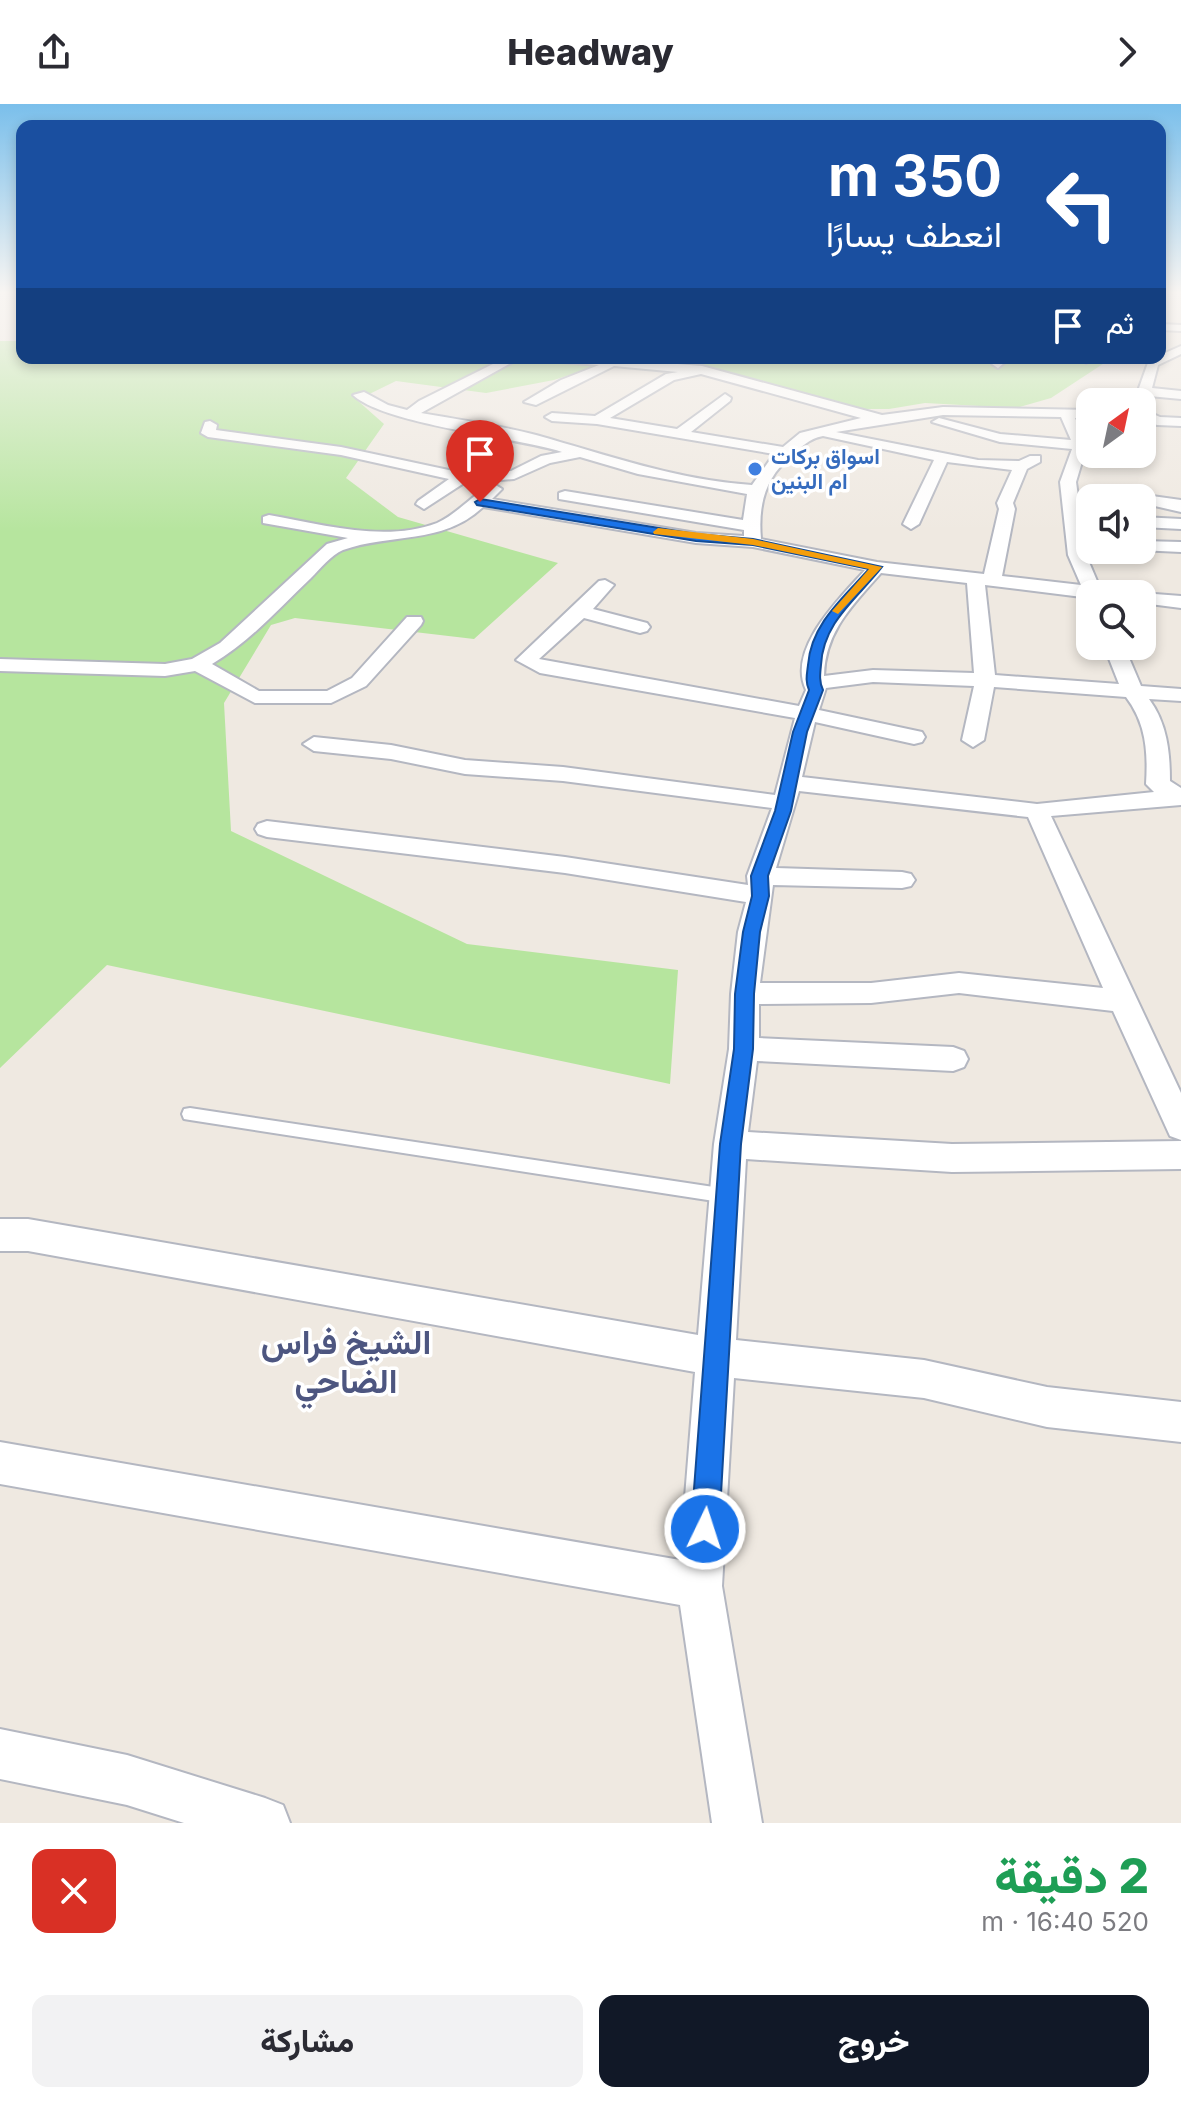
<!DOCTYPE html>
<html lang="ar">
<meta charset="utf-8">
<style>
:root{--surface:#fff;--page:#f2f2f3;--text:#2b2b33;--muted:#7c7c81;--accent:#111827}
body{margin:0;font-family:Inter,Vazirmatn,sans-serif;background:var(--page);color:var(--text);direction:rtl;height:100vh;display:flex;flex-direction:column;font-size:30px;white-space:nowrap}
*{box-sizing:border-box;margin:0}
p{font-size:26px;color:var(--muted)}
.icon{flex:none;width:44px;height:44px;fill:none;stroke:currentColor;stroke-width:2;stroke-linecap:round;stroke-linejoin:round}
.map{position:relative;height:1719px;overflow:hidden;direction:ltr}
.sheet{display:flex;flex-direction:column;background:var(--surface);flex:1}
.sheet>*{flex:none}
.banner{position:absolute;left:16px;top:16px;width:1150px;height:244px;border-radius:16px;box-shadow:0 4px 12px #0003;direction:rtl;background:#1a4fa0;color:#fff;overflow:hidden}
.needle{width:52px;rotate:33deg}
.fabs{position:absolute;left:1076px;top:284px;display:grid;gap:16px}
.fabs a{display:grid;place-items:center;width:80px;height:80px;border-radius:16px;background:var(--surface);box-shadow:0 4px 12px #0003;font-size:40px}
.pin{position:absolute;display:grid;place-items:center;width:68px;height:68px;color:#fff;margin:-82px -34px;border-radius:50% 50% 50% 0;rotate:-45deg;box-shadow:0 0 8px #0007}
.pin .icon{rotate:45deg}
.me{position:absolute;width:88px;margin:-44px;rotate:4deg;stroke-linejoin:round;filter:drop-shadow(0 0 6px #0008)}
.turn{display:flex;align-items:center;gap:28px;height:168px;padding:0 32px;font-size:36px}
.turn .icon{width:104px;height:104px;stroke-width:2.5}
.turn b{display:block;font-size:56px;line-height:68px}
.then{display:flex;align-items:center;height:76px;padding:0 32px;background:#0003;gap:16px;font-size:30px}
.round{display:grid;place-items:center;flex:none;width:84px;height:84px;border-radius:16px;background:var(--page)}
.overview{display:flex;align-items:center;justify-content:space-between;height:136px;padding:0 32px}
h1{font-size:48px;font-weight:800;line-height:60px;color:#1e9e55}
.button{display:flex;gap:16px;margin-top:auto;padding:16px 32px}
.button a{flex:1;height:92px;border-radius:16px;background:var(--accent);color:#fff;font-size:32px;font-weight:800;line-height:92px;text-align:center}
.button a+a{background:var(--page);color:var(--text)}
header{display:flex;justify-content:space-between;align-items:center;height:104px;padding:0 32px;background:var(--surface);font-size:36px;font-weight:800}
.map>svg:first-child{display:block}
.green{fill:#b6e59e}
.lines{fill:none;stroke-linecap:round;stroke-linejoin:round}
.service-casing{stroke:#b4b7c1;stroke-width:4}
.minor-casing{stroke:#b4b7c1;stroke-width:4}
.service{fill:#fff;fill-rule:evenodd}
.minor{fill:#fff;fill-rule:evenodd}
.route{fill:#1a73e8;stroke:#114b97;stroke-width:2}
.slow{fill:#f59e0b}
.shop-dot{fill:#3f7fe0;stroke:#fff;stroke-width:3}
.labels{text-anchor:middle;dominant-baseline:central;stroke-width:7;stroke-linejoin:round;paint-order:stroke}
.far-shop-label{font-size:22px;font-weight:bold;fill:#366cbe;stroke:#fff;text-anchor:start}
.near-neighbourhood-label{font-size:34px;font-weight:bold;fill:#4d5680;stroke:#fff}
</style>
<header><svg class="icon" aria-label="forward" viewBox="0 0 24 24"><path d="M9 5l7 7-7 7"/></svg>Headway<svg class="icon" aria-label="share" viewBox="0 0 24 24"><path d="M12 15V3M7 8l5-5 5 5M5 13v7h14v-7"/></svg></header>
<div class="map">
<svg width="1181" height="1719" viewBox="0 0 1181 1719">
<rect width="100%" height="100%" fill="#efe9e1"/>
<polygon class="green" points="0,237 22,237 22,254 1112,254 1051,294 1016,304 925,299 889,305 859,305 701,261 616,256 554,276 486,289 396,277 357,296 384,320 346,374 398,413 558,459 474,535 295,514 271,521 224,599 231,727 467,840 678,866 670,980 107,861 0,964"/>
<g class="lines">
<defs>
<polygon id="service" points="190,1004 727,1085 733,1087 736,1092 733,1097 727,1099 190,1016 184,1015 182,1010 184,1005"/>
<g id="minor">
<polygon points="1160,220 1181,221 1181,227 1160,226"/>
<polygon points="1181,242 1181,250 1158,261 1152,284 1181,287 1181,295 1149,292 1146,301 1134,298 1149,256"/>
<path d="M505,254H520L421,309C459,316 499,321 536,331C607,351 677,376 752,381L774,350L597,320L552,317L545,313L552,309L595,312L666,270L678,268L614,262L536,301L524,298L561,276L599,261L561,258L555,254H603L702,262L882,311L943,303L1090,306V314H1075L1087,341L1076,378L1086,451L1100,484L1115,486L1118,490H1090V494L985,481L995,571L1119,580L1104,542H1124L1141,582L1181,585V597L1149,595C1167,619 1170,648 1170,677L1181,684V701L1051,712L1181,989V1036L1170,1032L1113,907L959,889L871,899L759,900V934L953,943L964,947L968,955L964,963L953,967L757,957L748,1028L952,1040L1181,1037V1065L952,1068L746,1055L736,1236L924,1256L1047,1283L1181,1298V1338L1047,1323L924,1294L734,1274L722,1482L762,1719H712L680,1501L0,1380V1338L680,1456L695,1268L28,1147H0V1115H28L698,1231L714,1040L729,945L731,890L738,828L746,798L565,769L267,733L258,730L255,725L258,720L267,717L565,753L748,781L747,772L772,704L563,677L465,670L391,655L314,647L303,640L314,633L391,641L465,656L563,663L775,691L795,614L540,569L516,556L599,477L605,476L614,481L593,505L647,519L650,523L647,527L640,529L584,514L539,555L799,602L806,586C786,545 841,493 865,466L753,443L696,439L483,403C443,441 391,429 343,446C331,451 320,465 311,474C279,504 250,538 212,560L259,587H327L352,574L407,513H421L423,517L421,521L366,582L331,599H255L195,567L165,572L0,567V555L165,560L192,555L220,539L327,440L348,434L263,419V413L269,411C321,420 385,439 437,419C458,410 477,386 494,380L502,385L492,395L696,429L744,432V426L559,395V389L565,387L743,416L747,390L638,370L580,353L550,359L514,375L464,379L424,405L416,400L418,397L449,375L341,351L208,333L201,329L205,318L210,317L217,321L216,326L341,343L472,371L511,367L541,352L562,348C513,333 384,320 353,291L364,288L388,301L407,306L419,297ZM701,270L861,314L800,329L783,343L691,328L730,297L731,294L725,290L677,325L610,314L674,276ZM943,311L1061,313L1071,336L1000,330L939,314L932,318L1000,338L1072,345L1060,378L1068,451L1081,481L1002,472L1015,405L1013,399L1027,365L1040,358V352H1030L1019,357L978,356L836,328ZM823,332L934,356L903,420L911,425L919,420L947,358L1012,366L997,399L999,405L984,470L877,458L761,435C758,400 765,374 792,351C802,343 808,335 823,332ZM881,469L967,479L974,569L873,566L824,572C825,527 853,501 881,469ZM873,578L974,582L962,636L973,643L984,636L994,583L1126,593C1146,619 1148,648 1146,680L1154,688L1037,700L802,673L815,618L914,640L922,638L925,633L922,628L819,606L826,584ZM799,687L1028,713L1103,884L959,869L871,879H760L773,781L902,784L911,782L915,776L911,770L902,768L776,764Z"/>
<polygon points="997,254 1010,254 998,264 992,260"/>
<polygon points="1080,254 1092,254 1092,255 1086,259"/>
<polygon points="1142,305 1160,313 1181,314 1181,322 1157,321 1142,314"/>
<polygon points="1152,392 1181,396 1181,408 1146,400 1146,394"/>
<polygon points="1142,413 1181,415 1181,425 1142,423"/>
<polygon points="1142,437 1181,438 1181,448 1138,446 1142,446"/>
<polygon points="1142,489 1181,492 1181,504 1142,499 1142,490 1136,490"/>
<polygon points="0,1625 127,1651 265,1694 283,1701 290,1719 184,1719 127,1701 0,1675"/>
</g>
</defs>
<use href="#service" class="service-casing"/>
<use href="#minor" class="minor-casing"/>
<use href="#service" class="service"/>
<use href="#minor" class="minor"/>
</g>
<linearGradient id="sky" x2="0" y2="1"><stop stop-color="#7abfeb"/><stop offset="0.44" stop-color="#f8f5f2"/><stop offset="1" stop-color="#f8f5f2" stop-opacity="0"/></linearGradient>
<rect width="1181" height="428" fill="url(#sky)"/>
<path class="route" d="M480,395L696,430L753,435L882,463C857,495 823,518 821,561C820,570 819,578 823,586L807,628L791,707L768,772L769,792L760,828L754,890L753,945L741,1040L719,1425L714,1434L705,1439L695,1434L691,1425L720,1040L734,945L735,890L743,828L752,792L751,772L775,707L793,628L809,586C805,577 807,570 808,561C811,520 843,494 869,465L753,441L696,437L477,401L475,398Z"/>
<polygon class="slow" points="658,424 753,435 882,463 838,510 832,507 869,465 753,441 654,430 653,428"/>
<circle class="shop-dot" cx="755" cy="365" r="8"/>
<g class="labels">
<g class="far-shop-label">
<text x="771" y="352">اسواق بركات<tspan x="771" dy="25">ام البنين</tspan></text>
</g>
<g class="near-neighbourhood-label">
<text x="346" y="1237">الشيخ فراس<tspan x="346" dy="39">الضاحي</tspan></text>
</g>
</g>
</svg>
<div class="fabs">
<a><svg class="needle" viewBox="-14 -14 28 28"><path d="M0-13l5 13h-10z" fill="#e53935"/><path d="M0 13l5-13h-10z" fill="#7c7c81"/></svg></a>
<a><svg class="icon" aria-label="sound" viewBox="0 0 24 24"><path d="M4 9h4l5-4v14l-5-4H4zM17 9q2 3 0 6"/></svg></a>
<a><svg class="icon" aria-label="search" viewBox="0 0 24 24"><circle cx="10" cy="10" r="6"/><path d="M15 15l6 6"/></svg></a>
</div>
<div class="pin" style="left:480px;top:398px;background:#d93025"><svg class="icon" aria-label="arrive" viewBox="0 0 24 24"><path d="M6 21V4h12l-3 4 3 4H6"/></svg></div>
<svg class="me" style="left:705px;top:1425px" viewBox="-20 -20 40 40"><circle r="17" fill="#1a73e8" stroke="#fff" stroke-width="3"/><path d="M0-11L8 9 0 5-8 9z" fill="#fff"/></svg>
<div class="banner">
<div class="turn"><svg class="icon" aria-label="left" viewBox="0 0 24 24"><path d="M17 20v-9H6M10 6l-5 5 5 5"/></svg><div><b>350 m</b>انعطف يسارًا</div></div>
<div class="then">ثم<svg class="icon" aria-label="arrive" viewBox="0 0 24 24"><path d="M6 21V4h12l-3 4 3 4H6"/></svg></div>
</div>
</div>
<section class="sheet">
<div class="overview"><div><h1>2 دقيقة</h1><p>520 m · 16:40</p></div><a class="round" style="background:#d93025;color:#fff"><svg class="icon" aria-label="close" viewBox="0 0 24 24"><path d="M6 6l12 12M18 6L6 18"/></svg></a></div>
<div class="button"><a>خروج</a><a>مشاركة</a></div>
</section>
